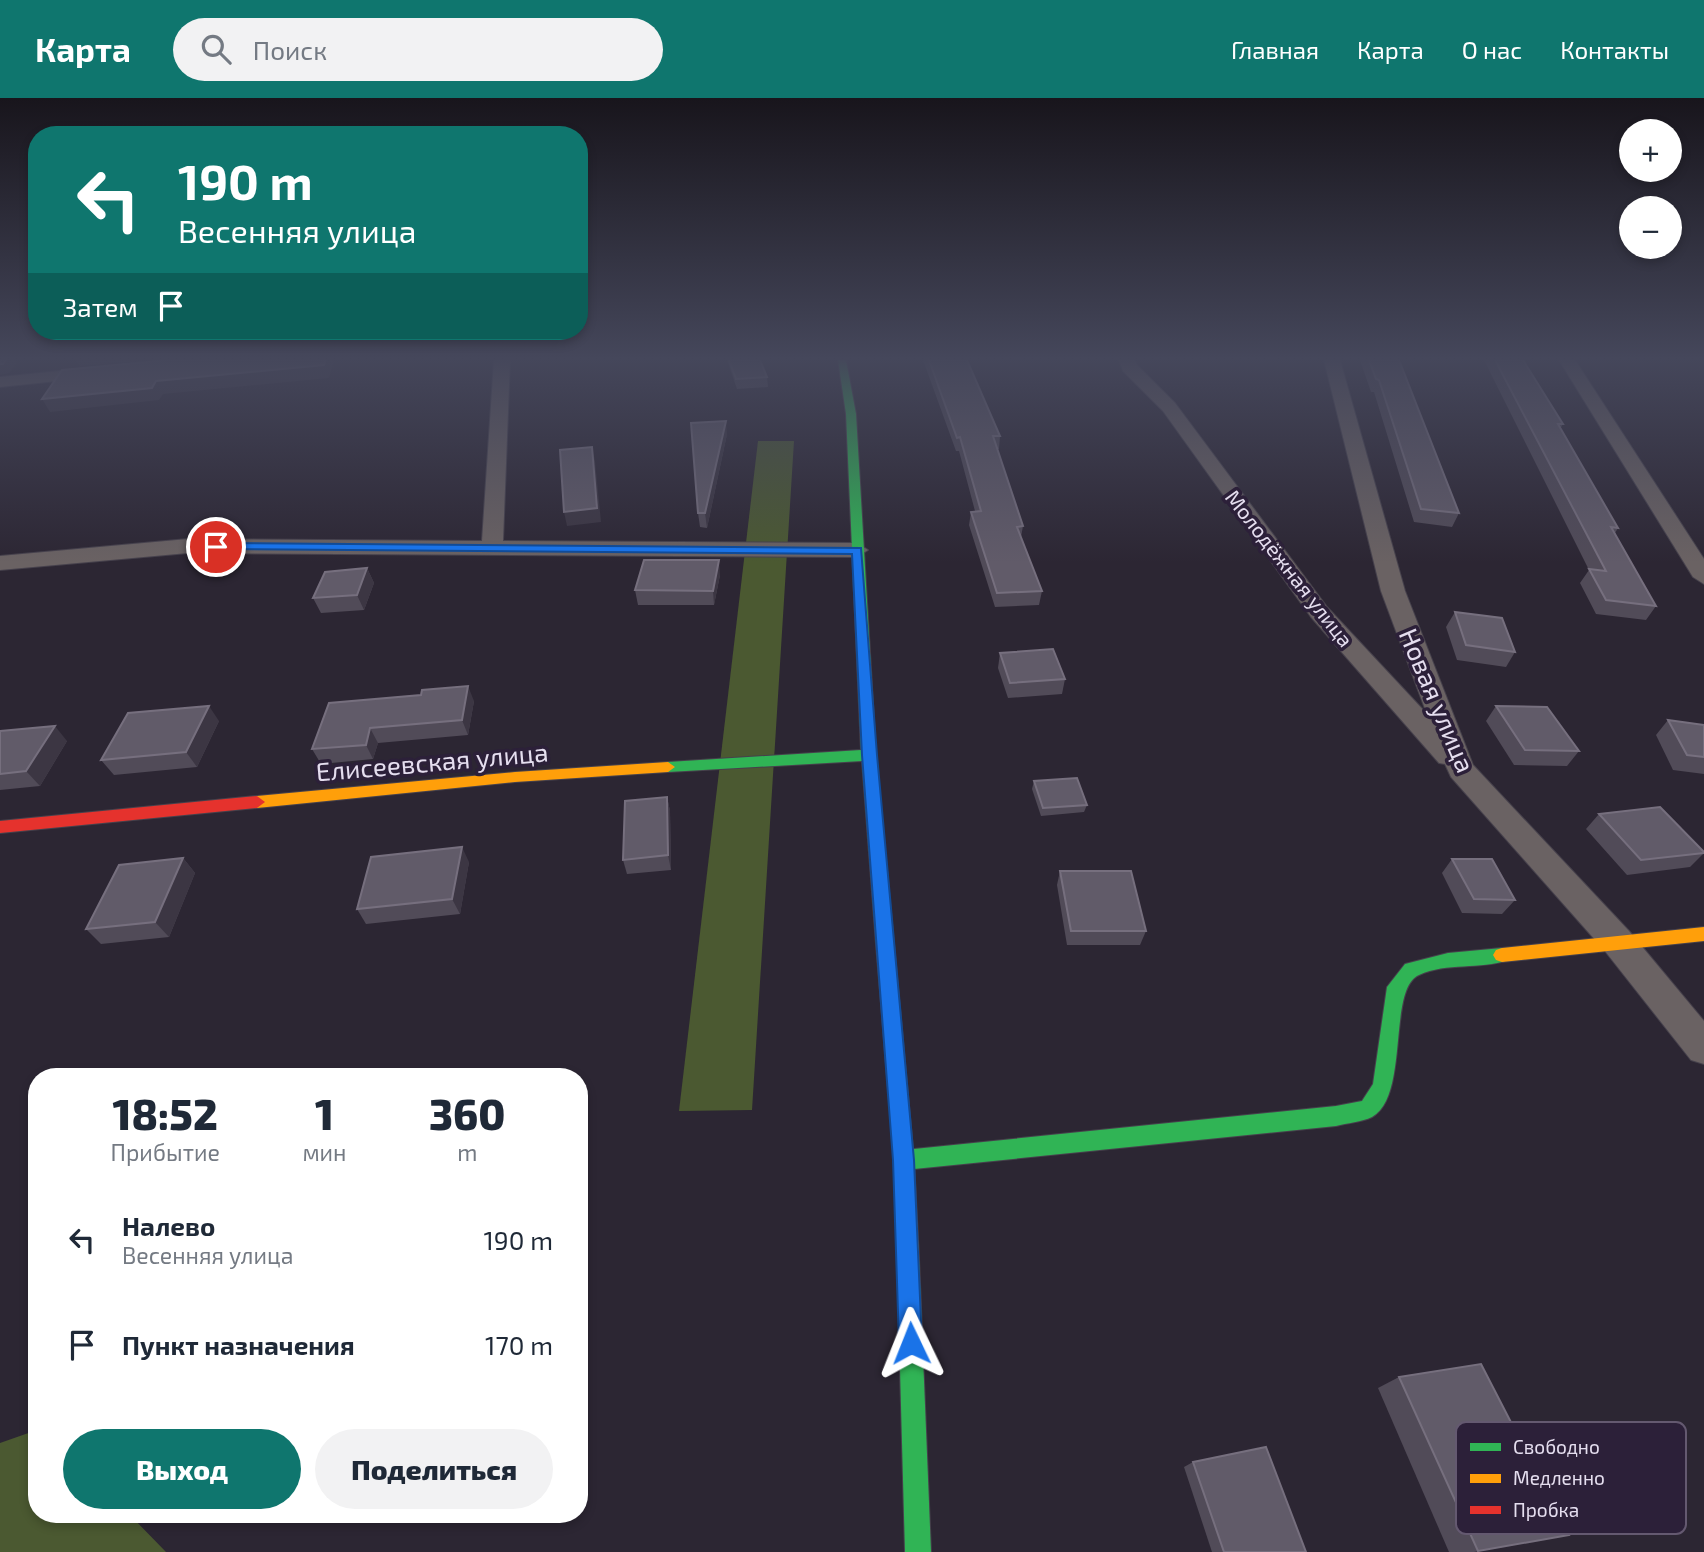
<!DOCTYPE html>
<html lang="ru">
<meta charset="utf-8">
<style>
:root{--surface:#fff;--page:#f2f2f3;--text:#1f2937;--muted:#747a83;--accent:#0f766e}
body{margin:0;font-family:"Exo 2",sans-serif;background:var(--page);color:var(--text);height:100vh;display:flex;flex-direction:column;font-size:26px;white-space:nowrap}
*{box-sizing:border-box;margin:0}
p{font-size:23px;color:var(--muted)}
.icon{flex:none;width:38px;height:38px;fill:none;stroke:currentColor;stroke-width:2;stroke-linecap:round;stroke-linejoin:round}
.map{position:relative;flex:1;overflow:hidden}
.drawer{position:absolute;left:28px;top:970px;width:560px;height:455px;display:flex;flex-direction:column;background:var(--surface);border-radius:28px;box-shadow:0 4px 10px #0003}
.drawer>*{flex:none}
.guide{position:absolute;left:28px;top:28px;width:560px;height:214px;border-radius:28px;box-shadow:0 4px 10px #0003;background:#0f766e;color:#fff;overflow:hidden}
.buttons{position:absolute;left:1619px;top:21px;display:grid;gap:14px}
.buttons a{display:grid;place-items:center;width:63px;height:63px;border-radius:50%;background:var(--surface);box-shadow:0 4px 10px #0003;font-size:35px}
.pin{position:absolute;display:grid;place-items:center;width:60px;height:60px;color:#fff;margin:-30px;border:4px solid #fff;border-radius:50%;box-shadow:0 2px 7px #0007}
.me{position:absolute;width:77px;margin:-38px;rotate:358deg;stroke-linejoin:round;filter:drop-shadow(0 0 5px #0008)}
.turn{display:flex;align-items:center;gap:24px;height:147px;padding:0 35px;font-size:32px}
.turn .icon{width:91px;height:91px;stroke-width:2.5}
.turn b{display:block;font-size:49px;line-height:60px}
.then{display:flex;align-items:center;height:66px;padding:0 35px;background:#0003;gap:14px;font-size:26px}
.eta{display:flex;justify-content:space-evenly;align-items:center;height:119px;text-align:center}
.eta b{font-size:42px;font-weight:800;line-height:49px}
.primary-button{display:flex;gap:14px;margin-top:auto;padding:14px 35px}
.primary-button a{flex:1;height:80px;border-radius:42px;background:var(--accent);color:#fff;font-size:28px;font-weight:800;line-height:80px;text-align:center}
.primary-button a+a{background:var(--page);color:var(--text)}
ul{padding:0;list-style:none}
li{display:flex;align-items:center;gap:21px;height:105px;padding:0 35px}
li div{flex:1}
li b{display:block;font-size:26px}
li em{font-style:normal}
header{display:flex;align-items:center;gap:42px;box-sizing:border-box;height:98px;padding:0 35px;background:var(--accent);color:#fff}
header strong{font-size:33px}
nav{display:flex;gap:38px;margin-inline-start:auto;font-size:24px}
.search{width:490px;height:63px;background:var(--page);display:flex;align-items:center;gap:18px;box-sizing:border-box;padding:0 24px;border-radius:38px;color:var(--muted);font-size:26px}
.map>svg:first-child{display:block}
.forest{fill:#4b5931}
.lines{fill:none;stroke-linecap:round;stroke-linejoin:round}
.street-casing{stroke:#46414c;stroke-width:2}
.fast-casing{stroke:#46414c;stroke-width:2}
.slow-casing{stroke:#46414c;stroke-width:2}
.jam-casing{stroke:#46414c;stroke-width:2}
.street{fill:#6a6263;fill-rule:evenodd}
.fast{fill:#30b455;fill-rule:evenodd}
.slow{fill:#ff9f0a;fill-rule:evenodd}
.jam{fill:#e5322d;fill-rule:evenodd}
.wall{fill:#514b58}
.shaded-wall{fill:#3c3643}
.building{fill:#615b69;stroke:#766f7e;stroke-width:2}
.route{fill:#1a73e8;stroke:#114b97;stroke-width:2}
.labels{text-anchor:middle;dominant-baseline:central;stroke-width:7;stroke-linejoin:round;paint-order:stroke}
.far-street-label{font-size:21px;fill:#e5deef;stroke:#2c2039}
.street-label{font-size:26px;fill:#e5deef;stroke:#2c2039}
.key{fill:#2c2039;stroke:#645970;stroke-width:2}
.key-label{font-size:19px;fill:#e5deef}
</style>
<header>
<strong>Карта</strong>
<div class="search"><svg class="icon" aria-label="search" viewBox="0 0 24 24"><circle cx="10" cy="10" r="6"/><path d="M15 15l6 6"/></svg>Поиск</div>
<nav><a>Главная</a><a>Карта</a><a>О нас</a><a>Контакты</a></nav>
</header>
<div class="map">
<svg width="1704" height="1454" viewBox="0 0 1704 1454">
<rect width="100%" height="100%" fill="#2c2633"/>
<g class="forest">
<polygon points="758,343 794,343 752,1012 679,1013"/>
<polygon points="37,1332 37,1416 129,1416 166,1454 0,1454 0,1345"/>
</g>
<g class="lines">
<defs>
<g id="street">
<polygon points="494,262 510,262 503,443 857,445 868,452 857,459 188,455 0,472 0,458 188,441 482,443"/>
<polygon points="1119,262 1135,262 1137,267 1175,305 1327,509 1427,616 1381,493 1324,262 1340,262 1405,493 1473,667 1629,833 1704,923 1704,966 1691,962 1605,853 1451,679 1445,666 1439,665 1311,519 1163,313 1123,273"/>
<polygon points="1559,262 1575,262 1704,461 1704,486 1693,479"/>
<polygon points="98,269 106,274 104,278 0,289 0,279"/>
</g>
<g id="fast">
<polygon points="838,262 846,262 856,316 876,657 894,846 891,851 885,853 879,851 876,846 862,663 668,674 661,669 668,664 861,652 846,316"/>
<path d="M1502,850L1508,852L1511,857L1508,862C1480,872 1447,864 1419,877C1387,891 1410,998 1372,1019C1362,1024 1347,1025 1336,1028L904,1072L897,1069L894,1062L897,1055L904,1052L1336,1008L1362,1003L1373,986L1387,889L1405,866L1448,855Z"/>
<polygon points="908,1150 916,1153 919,1161 931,1454 905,1454 897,1161 900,1153"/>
</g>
<g id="slow">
<polygon points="668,664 675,669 668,674 515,684 257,710 249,704 257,698 515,674"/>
<polygon points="1704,829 1704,843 1502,864 1496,862 1493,857 1496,852 1502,850"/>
<polygon points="885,839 891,841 894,846 914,1062 919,1161 916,1169 908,1172 900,1169 897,1161 894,1062 876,846 879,841"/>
</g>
<polygon id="jam" points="257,698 265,704 257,710 0,735 0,723"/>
</defs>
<use href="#street" class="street-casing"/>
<use href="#fast" class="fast-casing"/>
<use href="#slow" class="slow-casing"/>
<use href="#jam" class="jam-casing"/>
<use href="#street" class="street"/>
<use href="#fast" class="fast"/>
<use href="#slow" class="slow"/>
<use href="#jam" class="jam"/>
</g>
<g class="wall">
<polygon points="727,262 760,262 767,279 768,289 737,291"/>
<polygon points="923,262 967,262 1000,338 999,351 997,351 1023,428 1021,439 1042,493 1039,507 995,509 969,427 971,414 975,413 959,353 956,353"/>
<polygon points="1360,262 1399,262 1459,415 1452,429 1414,424 1374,294 1371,294"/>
<polygon points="1484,262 1523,262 1563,326 1560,331 1618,430 1615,435 1656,508 1646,522 1596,516 1580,485 1589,472"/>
<polygon points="727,336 707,430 700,429 698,415"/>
<polygon points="367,470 374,485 364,512 321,515 313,500"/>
<polygon points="720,477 714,507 638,507 635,492"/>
<polygon points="1455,514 1515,554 1506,569 1457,562 1446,529"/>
<polygon points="1000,555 1065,581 1062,596 1008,600 998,570"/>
<polygon points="474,603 468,637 378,645 373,661 321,666 312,651 329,605"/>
<polygon points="1496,608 1579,653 1567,668 1514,667 1486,623"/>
<polygon points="1668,622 1704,627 1704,676 1673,672 1656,637"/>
<polygon points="219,623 197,669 114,677 101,662"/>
<polygon points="0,633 67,643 40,688 0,692"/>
<polygon points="1034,683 1087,707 1084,714 1041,718 1032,691"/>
<polygon points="667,699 670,713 671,772 627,776 623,762"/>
<polygon points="1599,716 1704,754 1704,755 1690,769 1627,777 1586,731"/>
<polygon points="183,760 195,775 169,839 101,846 86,831"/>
<polygon points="1452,761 1515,802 1502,816 1462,815 1442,775"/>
<polygon points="469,764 460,816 366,826 357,811"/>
<polygon points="1060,773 1146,833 1140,847 1067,847 1057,787"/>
<polygon points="1399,1279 1569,1437 1474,1454 1449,1454 1378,1290"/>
<polygon points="1193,1364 1306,1454 1212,1454 1184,1369"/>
</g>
<g class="shaded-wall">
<polygon points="3,262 15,262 17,265 9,275 0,277 0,266"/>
<polygon points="76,262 147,262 80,268"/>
<polygon points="326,262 334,262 329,280 163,296 159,302 50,314 42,301 156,283"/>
<polygon points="726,323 727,336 707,430 705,415"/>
<polygon points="592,349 595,363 601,424 567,428 564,414"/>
<polygon points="719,462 720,477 714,507 713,493"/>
<polygon points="367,470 374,485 364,512 357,497"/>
<polygon points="468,588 474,603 468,637 462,622"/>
<polygon points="209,608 219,623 197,669 186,654"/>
<polygon points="55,628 67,643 40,688 26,673"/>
<polygon points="370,630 378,645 373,661 366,647"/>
<polygon points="667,699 670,713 671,772 668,757"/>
<polygon points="462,749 469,764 460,816 452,801"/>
<polygon points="183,760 195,775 169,839 155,824"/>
</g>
<g class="building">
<polygon points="0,262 6,262 3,266 0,266"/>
<polygon points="168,262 326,262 324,267 156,283 152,290 42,301 62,272"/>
<polygon points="729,262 760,262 767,279 736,281"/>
<polygon points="929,262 967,262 1000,338 993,338 1023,428 1017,429 1042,493 997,495 971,414 981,413 960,339 957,340"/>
<polygon points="1369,262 1399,262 1459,415 1421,411 1379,282 1376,281"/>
<polygon points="1495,262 1523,262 1563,326 1558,326 1618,430 1611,429 1656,508 1606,502 1589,471 1606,473"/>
<polygon points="726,323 705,415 698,415 691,325"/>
<polygon points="592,349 597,410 564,414 560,352"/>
<polygon points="644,462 719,462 713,493 635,492"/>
<polygon points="367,470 357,497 313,500 325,474"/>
<polygon points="1455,514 1502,520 1515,554 1466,547"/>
<polygon points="1053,551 1065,581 1010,585 1000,555"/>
<polygon points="468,588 462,622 370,630 366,647 312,651 329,605 421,597 422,592"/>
<polygon points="209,608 186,654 101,662 128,615"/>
<polygon points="1496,608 1547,609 1579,653 1525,652"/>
<polygon points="1668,622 1704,627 1704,659 1687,657"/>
<polygon points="55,628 26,673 0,676 0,633"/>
<polygon points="1077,680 1087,707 1043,710 1034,683"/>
<polygon points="667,699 668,757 623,762 625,703"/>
<polygon points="1660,709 1704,754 1704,755 1641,762 1599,716"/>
<polygon points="462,749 452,801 357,811 371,759"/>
<polygon points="183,760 155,824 86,831 119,767"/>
<polygon points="1452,761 1492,761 1515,802 1474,801"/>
<polygon points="1060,773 1131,773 1146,833 1071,833"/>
<polygon points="1481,1266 1569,1437 1478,1453 1399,1279"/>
<polygon points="1266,1349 1306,1454 1224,1454 1193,1364"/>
</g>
<linearGradient id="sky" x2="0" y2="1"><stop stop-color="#18151c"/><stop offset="0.56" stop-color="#45475b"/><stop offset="1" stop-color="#45475b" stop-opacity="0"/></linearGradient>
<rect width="1704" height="465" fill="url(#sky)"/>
<polygon class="route" points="216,445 861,450 877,657 914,1062 922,1245 919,1253 911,1257 902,1253 899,1245 893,1062 862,657 852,456 212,451 210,449"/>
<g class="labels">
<g class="far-street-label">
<text transform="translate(1290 470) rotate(52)">Молодёжная улица</text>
</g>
<g class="street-label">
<text transform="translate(1438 602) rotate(67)">Новая улица</text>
<text transform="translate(432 663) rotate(-5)">Елисеевская улица</text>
</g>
</g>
<rect x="1456" y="1324" width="230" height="112" rx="10" class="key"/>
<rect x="1470" y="1345" width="31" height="8" fill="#30b455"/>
<rect x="1470" y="1376" width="31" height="9" fill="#ff9f0a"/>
<rect x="1470" y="1408" width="31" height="8" fill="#e5322d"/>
<g class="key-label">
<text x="1513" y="1356">Свободно</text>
<text x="1513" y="1387">Медленно</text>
<text x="1513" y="1419">Пробка</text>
</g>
</svg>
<div class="buttons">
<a>+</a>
<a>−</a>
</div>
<div class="pin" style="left:216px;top:449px;background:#d93025"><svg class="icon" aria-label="arrive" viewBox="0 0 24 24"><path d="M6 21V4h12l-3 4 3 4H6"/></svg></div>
<svg class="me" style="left:911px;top:1245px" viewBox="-20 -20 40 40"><path d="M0-17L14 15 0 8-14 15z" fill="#1a73e8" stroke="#fff" stroke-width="4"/></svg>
<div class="guide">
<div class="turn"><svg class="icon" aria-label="left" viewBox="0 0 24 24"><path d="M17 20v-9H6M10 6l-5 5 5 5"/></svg><div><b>190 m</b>Весенняя улица</div></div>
<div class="then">Затем<svg class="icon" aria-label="arrive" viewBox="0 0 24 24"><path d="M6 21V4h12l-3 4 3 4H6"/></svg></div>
</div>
<section class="drawer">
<div class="eta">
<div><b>18:52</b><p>Прибытие</p></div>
<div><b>1</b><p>мин</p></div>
<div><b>360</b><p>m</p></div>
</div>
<ul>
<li><svg class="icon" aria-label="left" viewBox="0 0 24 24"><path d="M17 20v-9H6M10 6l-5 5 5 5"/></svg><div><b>Налево</b><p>Весенняя улица</p></div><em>190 m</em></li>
<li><svg class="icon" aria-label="arrive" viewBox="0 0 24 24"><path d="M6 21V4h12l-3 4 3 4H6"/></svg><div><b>Пункт назначения</b></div><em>170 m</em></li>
</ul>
<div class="primary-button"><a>Выход</a><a>Поделиться</a></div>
</section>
</div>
